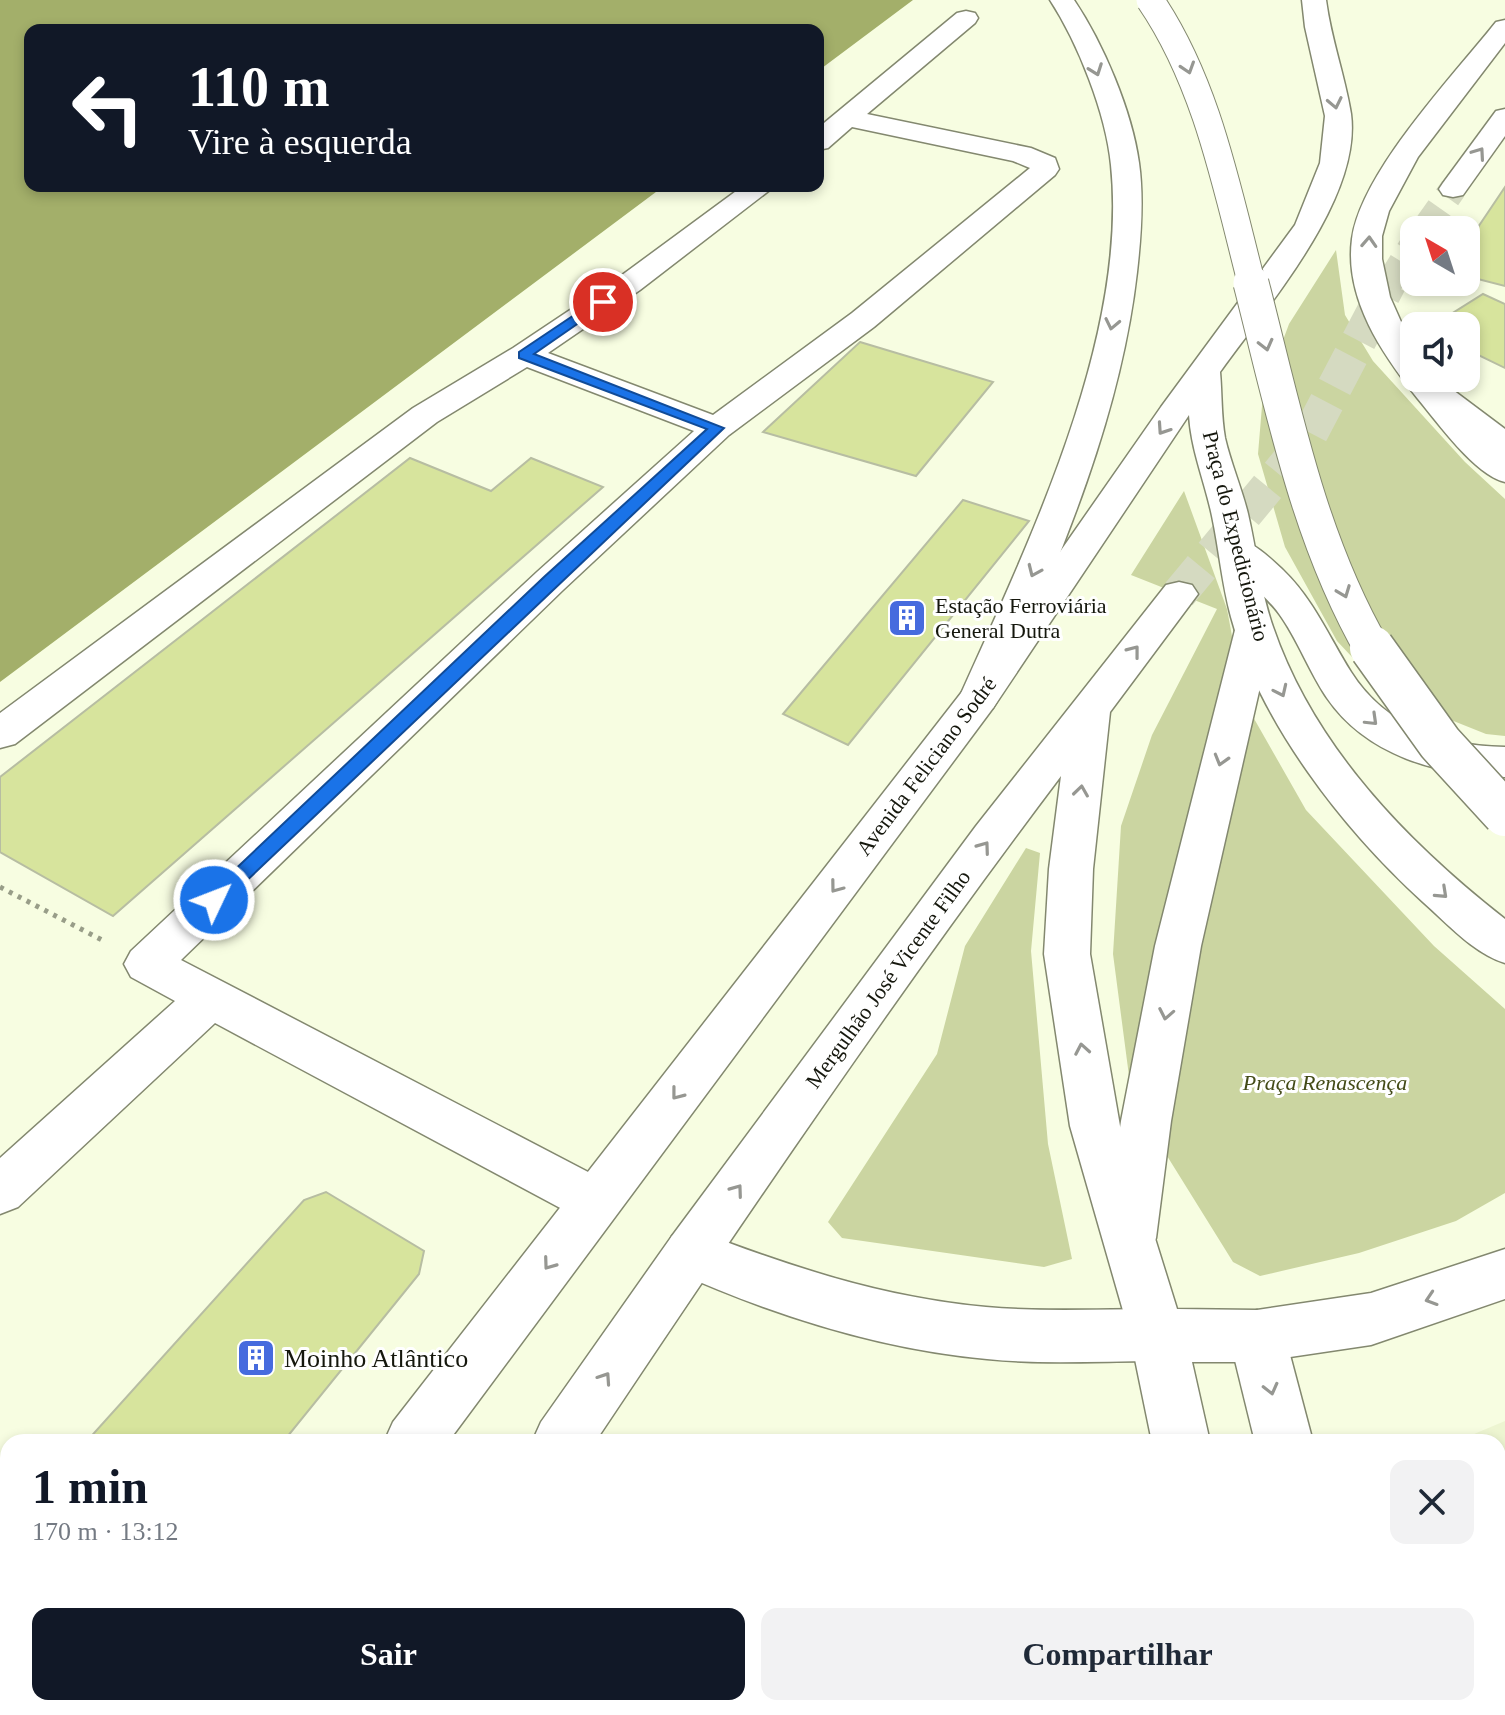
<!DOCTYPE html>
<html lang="pt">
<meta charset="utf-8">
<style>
:root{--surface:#fff;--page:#f2f2f3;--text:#1f2937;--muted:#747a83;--accent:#111827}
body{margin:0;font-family:"Times New Roman",serif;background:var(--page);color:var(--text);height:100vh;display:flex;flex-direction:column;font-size:30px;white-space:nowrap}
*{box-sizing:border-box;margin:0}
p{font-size:26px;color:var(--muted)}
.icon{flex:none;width:44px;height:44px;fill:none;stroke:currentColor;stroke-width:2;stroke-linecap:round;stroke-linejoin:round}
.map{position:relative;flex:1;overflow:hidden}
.side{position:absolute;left:0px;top:1434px;width:1506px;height:282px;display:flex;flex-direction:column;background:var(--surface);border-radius:24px 24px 0 0;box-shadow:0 4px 12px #0003}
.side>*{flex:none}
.banner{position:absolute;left:24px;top:24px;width:800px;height:168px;border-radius:16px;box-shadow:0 4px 12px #0003;background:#111827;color:#fff;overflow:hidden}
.needle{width:52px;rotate:321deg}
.tools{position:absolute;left:1400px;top:216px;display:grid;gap:16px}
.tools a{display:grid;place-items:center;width:80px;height:80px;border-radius:16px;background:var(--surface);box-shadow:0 4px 12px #0003;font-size:40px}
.pin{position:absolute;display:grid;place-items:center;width:68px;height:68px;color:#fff;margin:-34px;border:4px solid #fff;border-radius:50%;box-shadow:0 2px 8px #0007}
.me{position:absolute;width:88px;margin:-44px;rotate:47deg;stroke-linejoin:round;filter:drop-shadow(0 0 6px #0008)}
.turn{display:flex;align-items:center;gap:28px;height:168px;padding:0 32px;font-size:36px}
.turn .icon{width:104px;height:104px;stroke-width:2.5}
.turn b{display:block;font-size:56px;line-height:68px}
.round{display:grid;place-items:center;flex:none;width:84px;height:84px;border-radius:16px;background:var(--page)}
.head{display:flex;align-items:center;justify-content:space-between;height:136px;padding:0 32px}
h1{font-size:48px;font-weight:600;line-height:60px;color:var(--accent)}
.button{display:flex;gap:16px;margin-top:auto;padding:16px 32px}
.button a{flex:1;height:92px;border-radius:16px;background:var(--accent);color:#fff;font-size:32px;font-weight:600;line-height:92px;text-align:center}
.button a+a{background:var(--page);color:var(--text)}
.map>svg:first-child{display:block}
.built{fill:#edf5d1}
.green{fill:#cbd5a1}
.water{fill:#a3af6a}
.building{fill:#d7e49d;stroke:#b7bda2;stroke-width:2}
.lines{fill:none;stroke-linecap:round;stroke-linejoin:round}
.major-tunnel-far1{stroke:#d5dac1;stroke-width:27;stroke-dasharray:27 13;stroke-linecap:butt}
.major-tunnel{stroke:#d5dac1;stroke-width:35;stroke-dasharray:35 17;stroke-linecap:butt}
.minor-casing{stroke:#83886f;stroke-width:3}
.major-casing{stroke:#83886f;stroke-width:3}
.highway-casing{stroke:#83886f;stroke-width:3}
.path{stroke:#989d88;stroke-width:5;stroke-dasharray:4 6;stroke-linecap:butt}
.minor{fill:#fff;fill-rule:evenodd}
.major{fill:#fff;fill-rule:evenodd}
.highway{fill:#fff;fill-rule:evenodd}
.highway-bridge-far2-casing{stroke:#83886f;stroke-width:29;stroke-linecap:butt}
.highway-bridge-far1-casing{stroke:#83886f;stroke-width:37;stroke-linecap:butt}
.highway-bridge-casing{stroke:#83886f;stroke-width:47;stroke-linecap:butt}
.highway-bridge-far2{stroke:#fff;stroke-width:27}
.highway-bridge-far1{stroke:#fff;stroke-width:35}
.highway-bridge{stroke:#fff;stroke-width:44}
.oneway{stroke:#969792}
.route{fill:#1a73e8;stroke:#114b97;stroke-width:2}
.labels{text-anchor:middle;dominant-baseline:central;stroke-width:6;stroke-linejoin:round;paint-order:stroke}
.street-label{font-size:22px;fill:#15170d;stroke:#fff}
.poi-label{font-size:22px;fill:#15170d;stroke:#fff;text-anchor:start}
.park-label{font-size:22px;font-style:italic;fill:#434b17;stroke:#fff}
.near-poi-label{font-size:26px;fill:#15170d;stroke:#fff;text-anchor:start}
</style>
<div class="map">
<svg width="1505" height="1715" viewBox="0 0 1505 1715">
<rect width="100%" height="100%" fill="#f7fde1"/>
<polygon class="built" points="1505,1421 1505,1715 1294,1715 1293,1708 1498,1708 1498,1442 1455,1442"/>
<g class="green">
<polygon points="1336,250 1345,315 1373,361 1465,462 1505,499 1505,736 1486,734 1446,718 1366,672 1337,641 1285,547 1258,454 1263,394 1289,324"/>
<polygon points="1184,491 1227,609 1244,701 1306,810 1434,946 1505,1009 1505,1193 1456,1221 1359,1253 1260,1276 1233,1262 1159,1143 1134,1114 1113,954 1121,826 1152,735 1217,609 1131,575"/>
<polygon points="1026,848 1040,853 1031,951 1048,1144 1072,1259 1044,1267 842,1238 828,1222 937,1054 965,946"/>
</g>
<polygon class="water" points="0,0 913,0 818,71 818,30 30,30 30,186 664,186 0,682"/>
<g class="building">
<polygon points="1505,187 1505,286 1466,276 1466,245"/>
<polygon points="1483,294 1505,304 1505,368 1466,349 1466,326 1432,326"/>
<polygon points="860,342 993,382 916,476 763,432"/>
<polygon points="410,458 491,491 531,458 603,487 113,916 0,852 0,777"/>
<polygon points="963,500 1029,521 848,745 783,714"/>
<polygon points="326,1192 424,1251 419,1274 283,1442 86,1442 304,1200"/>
<polygon points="8,1529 8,1708 66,1708 61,1715 0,1715 0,1538"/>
<polygon points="1505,1608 1505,1715 1417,1715 1415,1708 1498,1708 1498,1612"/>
<polygon points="717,1708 1017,1708 1016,1715 739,1715"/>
</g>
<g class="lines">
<g class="major-tunnel-far1">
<polyline points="1424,230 1453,189"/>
<polyline points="1388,285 1414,243"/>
</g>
<polyline class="major-tunnel" points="1179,594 1308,438 1389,283"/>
<defs>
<g id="minor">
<polygon points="966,11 975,13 978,18 975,23 867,114 1031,148 1055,158 1059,169 1055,175 874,327 729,435 563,590 181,960 613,1185 621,1201 613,1217 595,1224 577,1217 215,1023 18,1207 0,1214 0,1158 175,1001 131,977 124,964 131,951 537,572 694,431 527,367 437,422 15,744 0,748 0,713 413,408 513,348 618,278 743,186 775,186 640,290 548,353 713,415 852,313 1030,168 1013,161 852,127 828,148 818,150 818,128 957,13"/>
<polygon points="1254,617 1268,621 1273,630 1201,946 1171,1121 1156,1238 1149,1255 1130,1262 1111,1255 1104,1238 1121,1121 1155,946 1235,630 1240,621"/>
<path d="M691,1229C790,1266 879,1297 986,1307C1043,1312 1101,1309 1158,1309L1178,1316L1186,1335L1178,1354L1158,1361C1101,1361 1044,1365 987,1359C878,1349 772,1315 672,1270L664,1253L672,1236Z"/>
<polygon points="1257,1310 1277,1317 1285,1336 1313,1442 1255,1442 1229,1336 1237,1317"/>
<polygon points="1306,1708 1370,1708 1371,1715 1307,1715"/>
</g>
<g id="major">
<path d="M1302,0H1326C1331,39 1345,76 1351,114C1362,199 1267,306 1220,372C1222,394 1221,416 1225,438C1231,464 1242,489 1248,514C1257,552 1260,591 1273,627C1314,747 1408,843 1505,919V963C1473,953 1448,924 1423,902C1343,829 1260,723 1231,617C1222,584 1219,549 1212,516C1205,482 1191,450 1189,415L993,708L448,1442H384L393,1422L965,688L1161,407L1295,225L1320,163L1325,116L1305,27Z"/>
<polygon points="1505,109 1505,136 1463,195 1453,197 1443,195 1439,189 1443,183 1496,111"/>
<polygon points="1413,378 1437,378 1505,429 1505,455 1493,452 1413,392 1409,385"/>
<path d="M1179,582L1192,585L1198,594L1110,712L1093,869L1090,954L1120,1126L1177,1309L1257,1310L1371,1293L1505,1249V1299L1371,1345L1257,1362H1192L1210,1442H1152L1130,1335L1070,1126L1044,954L1049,869L1061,776C898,992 745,1217 595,1442H532L541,1422L672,1236L976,826L1166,585Z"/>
<polygon points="172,1708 238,1708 235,1715 169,1715"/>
<polygon points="347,1708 413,1708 410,1715 344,1715"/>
<polygon points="1196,1708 1260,1708 1261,1715 1197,1715"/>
</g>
<g id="highway">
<path d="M1050,0H1074C1103,43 1132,111 1139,163C1144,198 1141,237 1137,272C1120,422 1058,561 999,698L993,708L979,712L965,708L959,698C1028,544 1129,337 1111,165C1106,113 1078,43 1050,0Z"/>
<path d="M1505,20V43L1418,157L1389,211L1382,236V259L1390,297L1414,351V378H1436L1469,418L1505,453V482C1475,475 1438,423 1418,399C1384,356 1344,300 1352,239C1361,172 1454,75 1496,22Z"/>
<path d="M1238,539C1256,544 1269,557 1283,570C1314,600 1329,637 1351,672C1386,727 1444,746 1505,747V777C1438,775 1367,756 1327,698C1310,673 1299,643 1282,618C1265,592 1236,576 1220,551L1225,543Z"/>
</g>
</defs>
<use href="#minor" class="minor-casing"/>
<use href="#major" class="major-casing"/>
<use href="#highway" class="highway-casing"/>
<polyline class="path" points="0,887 102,940"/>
<use href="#minor" class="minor"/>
<use href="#major" class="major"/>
<use href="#highway" class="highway"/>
<defs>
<path id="highway-bridge-far2" d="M1150,0C1207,83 1227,189 1252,285"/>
<path id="highway-bridge-far1" d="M1251,283C1283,407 1308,538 1373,650"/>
<polyline id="highway-bridge" points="1372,648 1440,743 1505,814"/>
</defs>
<use href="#highway-bridge-far2" class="highway-bridge-far2-casing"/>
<use href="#highway-bridge-far1" class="highway-bridge-far1-casing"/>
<use href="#highway-bridge" class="highway-bridge-casing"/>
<use href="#highway-bridge-far2" class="highway-bridge-far2"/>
<use href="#highway-bridge-far1" class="highway-bridge-far1"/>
<use href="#highway-bridge" class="highway-bridge"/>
</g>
<defs><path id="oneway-chevron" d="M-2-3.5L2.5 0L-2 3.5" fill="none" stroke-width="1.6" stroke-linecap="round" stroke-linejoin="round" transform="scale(2)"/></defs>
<g class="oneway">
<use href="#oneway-chevron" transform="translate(1188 68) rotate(72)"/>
<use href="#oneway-chevron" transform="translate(1096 70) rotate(70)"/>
<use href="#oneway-chevron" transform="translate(1335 103) rotate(78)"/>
<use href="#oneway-chevron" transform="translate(1479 153) rotate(-55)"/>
<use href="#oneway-chevron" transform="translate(1369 242) rotate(-87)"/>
<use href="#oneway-chevron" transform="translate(1112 324) rotate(102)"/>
<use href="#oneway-chevron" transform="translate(1266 345) rotate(76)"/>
<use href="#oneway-chevron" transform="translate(1163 429) rotate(124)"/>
<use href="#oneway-chevron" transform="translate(1034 571) rotate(114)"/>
<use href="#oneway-chevron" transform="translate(1344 592) rotate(69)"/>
<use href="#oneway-chevron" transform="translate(1134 651) rotate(-52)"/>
<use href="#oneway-chevron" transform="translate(1281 691) rotate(65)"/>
<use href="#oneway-chevron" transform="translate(1372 720) rotate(44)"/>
<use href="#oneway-chevron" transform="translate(1221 760) rotate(106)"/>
<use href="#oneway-chevron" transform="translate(1081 791) rotate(-82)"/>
<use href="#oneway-chevron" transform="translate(984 847) rotate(-54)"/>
<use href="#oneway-chevron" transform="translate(836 887) rotate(127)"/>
<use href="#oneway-chevron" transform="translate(1442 893) rotate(43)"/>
<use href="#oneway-chevron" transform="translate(1166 1014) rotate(101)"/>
<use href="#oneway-chevron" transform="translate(1082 1049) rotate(-100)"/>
<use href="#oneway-chevron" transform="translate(677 1094) rotate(128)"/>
<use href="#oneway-chevron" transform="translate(737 1190) rotate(-54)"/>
<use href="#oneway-chevron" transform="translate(549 1264) rotate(126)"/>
<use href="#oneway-chevron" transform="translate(1431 1299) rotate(162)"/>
<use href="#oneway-chevron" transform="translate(605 1378) rotate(-56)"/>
<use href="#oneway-chevron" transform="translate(1271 1389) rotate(76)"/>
</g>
<polygon class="route" points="598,299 609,302 534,354 724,428 221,905 208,905 205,900 208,895 544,577 707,429 519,358 519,352"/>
<defs>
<symbol id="building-square" viewBox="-11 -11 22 22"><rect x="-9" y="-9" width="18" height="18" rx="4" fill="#466bde" stroke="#fff"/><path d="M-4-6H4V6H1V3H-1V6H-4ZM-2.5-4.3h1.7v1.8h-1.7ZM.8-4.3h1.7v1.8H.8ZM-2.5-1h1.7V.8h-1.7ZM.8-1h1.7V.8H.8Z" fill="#fff"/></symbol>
</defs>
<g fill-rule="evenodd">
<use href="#building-square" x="885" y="596" width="44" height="44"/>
<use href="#building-square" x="234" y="1336" width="44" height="44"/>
</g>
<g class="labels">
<g class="street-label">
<text transform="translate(1236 536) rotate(76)">Praça do Expedicionário</text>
<text transform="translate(926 766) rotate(-53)">Avenida Feliciano Sodré</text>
<text transform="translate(888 979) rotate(-54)">Mergulhão José Vicente Filho</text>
</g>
<g class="poi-label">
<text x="935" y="605">Estação Ferroviária<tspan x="935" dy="25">General Dutra</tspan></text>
</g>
<g class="park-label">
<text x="1325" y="1082">Praça Renascença</text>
</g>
<g class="near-poi-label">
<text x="284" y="1358">Moinho Atlântico</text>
</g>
</g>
</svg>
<div class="tools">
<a><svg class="needle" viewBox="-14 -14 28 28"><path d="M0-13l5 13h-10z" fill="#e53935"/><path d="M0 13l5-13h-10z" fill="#747a83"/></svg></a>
<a><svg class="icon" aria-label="sound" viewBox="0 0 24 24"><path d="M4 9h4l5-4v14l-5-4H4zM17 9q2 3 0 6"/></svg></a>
</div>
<div class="pin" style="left:603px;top:302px;background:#d93025"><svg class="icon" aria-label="arrive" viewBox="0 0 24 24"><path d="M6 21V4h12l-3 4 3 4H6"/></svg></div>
<svg class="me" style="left:214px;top:900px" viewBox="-20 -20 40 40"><circle r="17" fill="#1a73e8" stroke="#fff" stroke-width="3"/><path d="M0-11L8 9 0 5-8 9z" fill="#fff"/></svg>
<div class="banner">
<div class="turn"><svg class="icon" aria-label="left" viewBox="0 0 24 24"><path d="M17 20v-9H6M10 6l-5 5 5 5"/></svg><div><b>110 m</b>Vire à esquerda</div></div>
</div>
<section class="side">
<div class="head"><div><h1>1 min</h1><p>170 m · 13:12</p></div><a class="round"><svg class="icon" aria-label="close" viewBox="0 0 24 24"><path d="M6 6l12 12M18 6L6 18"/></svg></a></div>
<div class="button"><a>Sair</a><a>Compartilhar</a></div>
</section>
</div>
